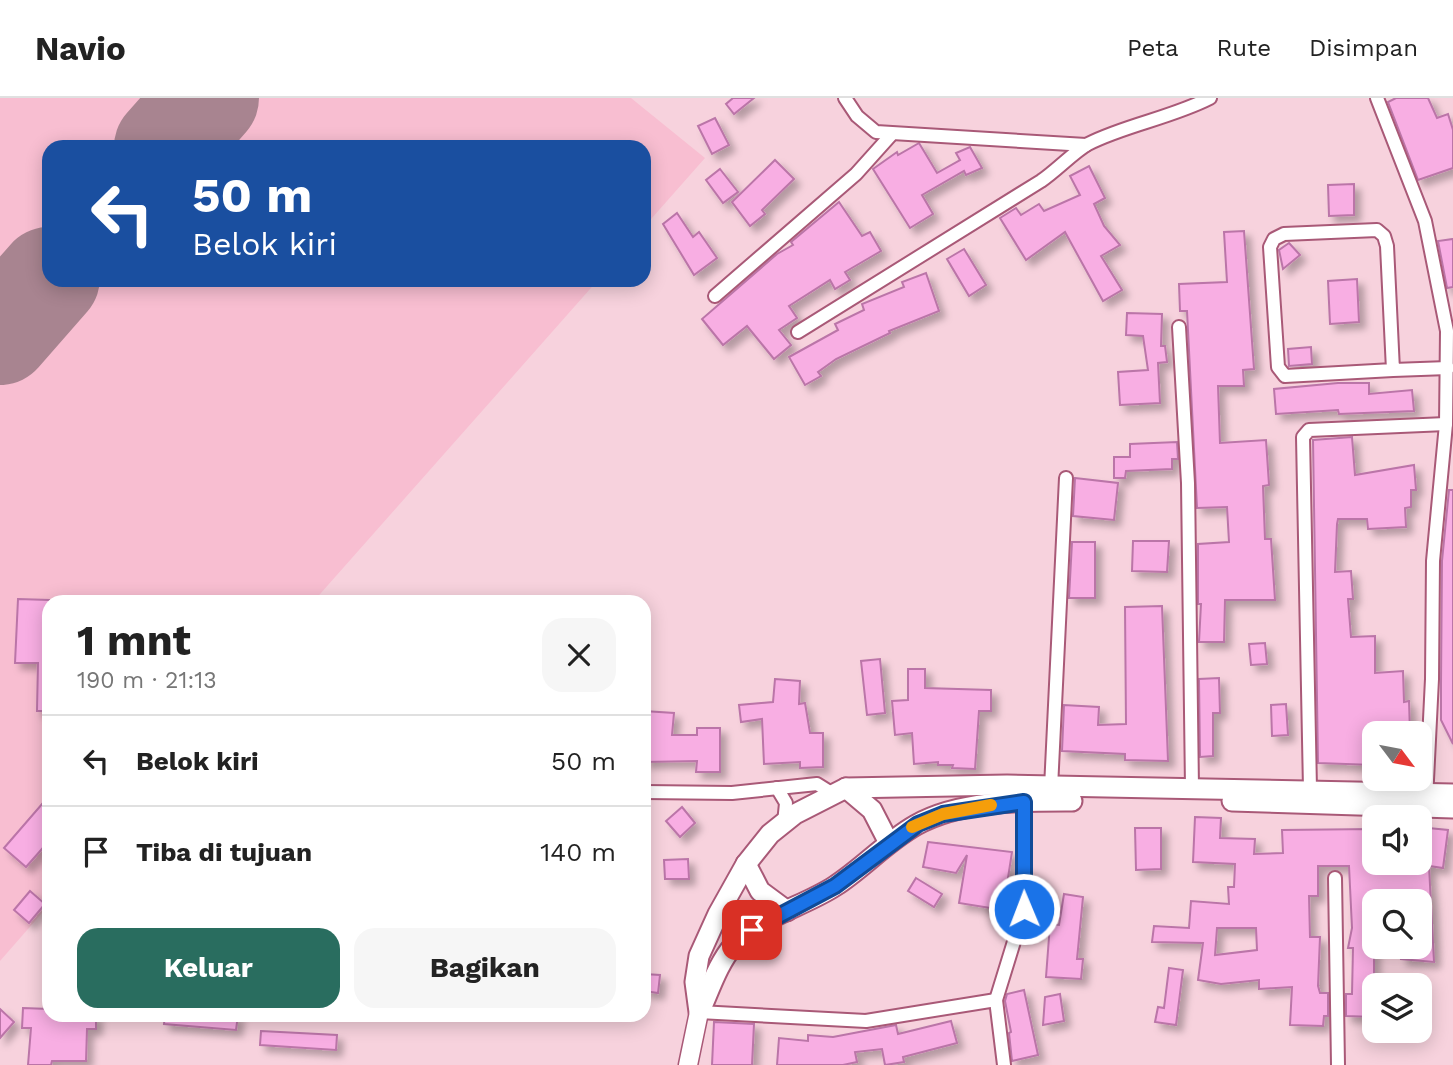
<!DOCTYPE html>
<html lang="id">
<meta charset="utf-8">
<style>
:root{--surface:#fff;--page:#f6f6f6;--text:#222;--muted:#767676;--line:#e0e0e0;--accent:#296d5f}
body{margin:0;font-family:"Work Sans",sans-serif;background:var(--page);color:var(--text);height:100vh;display:flex;flex-direction:column;font-size:26px;white-space:nowrap}
*{box-sizing:border-box;margin:0}
p{font-size:23px;color:var(--muted)}
.icon{flex:none;width:38px;height:38px;fill:none;stroke:currentColor;stroke-width:2;stroke-linecap:round;stroke-linejoin:round}
.map{position:relative;flex:1;overflow:hidden}
.sheet{position:absolute;left:42px;top:497px;width:609px;height:427px;display:flex;flex-direction:column;background:var(--surface);border-radius:21px;box-shadow:0 4px 18px #0003}
.sheet>*{flex:none}
.top-card{position:absolute;left:42px;top:42px;width:609px;height:147px;border-radius:21px;box-shadow:0 4px 18px #0003;background:#1a4fa0;color:#fff;overflow:hidden}
.needle{width:46px;rotate:122deg}
.fabs{position:absolute;left:1362px;top:623px;display:grid;gap:14px}
.fabs a{display:grid;place-items:center;width:70px;height:70px;border-radius:14px;background:var(--surface);box-shadow:0 4px 18px #0003;font-size:35px}
.pin{position:absolute;display:grid;place-items:center;width:60px;height:60px;color:#fff;margin:-30px;border-radius:14px;box-shadow:0 4px 10px #0006}
.me{position:absolute;width:77px;margin:-38px;rotate:359deg;stroke-linejoin:round;filter:drop-shadow(0 0 5px #0008)}
.turn{display:flex;align-items:center;gap:24px;height:147px;padding:0 35px;font-size:32px}
.turn .icon{width:91px;height:91px;stroke-width:2.5}
.turn b{display:block;font-size:49px;line-height:60px}
.round{display:grid;place-items:center;flex:none;width:74px;height:74px;border-radius:21px;background:var(--page)}
.head{display:flex;align-items:center;justify-content:space-between;height:119px;padding:0 35px}
h1{font-size:42px;font-weight:700;line-height:52px}
.button{display:flex;gap:14px;margin-top:auto;padding:14px 35px}
.button a{flex:1;height:80px;border-radius:21px;background:var(--accent);color:#fff;font-size:28px;font-weight:700;line-height:80px;text-align:center}
.button a+a{background:var(--page);color:var(--text)}
ul{padding:0;list-style:none}
li{display:flex;align-items:center;gap:21px;height:91px;padding:0 35px;border-top:2px solid var(--line)}
li div{flex:1}
li b{display:block;font-size:26px}
li em{font-style:normal}
header{display:flex;align-items:center;gap:42px;box-sizing:border-box;height:98px;padding:0 35px;background:var(--surface);border-bottom:2px solid var(--line)}
header strong{font-size:33px}
nav{display:flex;gap:38px;margin-inline-start:auto;font-size:24px}
.map>svg:first-child{display:block}
.built{fill:#f8bed1}
.lines{fill:none;stroke-linecap:round;stroke-linejoin:round}
.runway{stroke:#a88490;stroke-width:102}
.building{fill:#f8aee3;stroke:#bb75a8;stroke-width:2;fill-rule:evenodd;filter:url(#shadow)}
.street-casing{stroke:#a95977;stroke-width:16}
.secondary-casing{stroke:#a95977;stroke-width:21}
.primary-casing{stroke:#a95977;stroke-width:23}
.street{stroke:#fff;stroke-width:12}
.secondary{stroke:#fff;stroke-width:18}
.primary{stroke:#fff;stroke-width:19}
.route-casing{stroke:#114b97;stroke-width:18}
.route{stroke:#1a73e8;stroke-width:12}
.slow{stroke:#f59e0b;stroke-width:12}
</style>
<header>
<strong>Navio</strong>
<nav><a>Peta</a><a>Rute</a><a>Disimpan</a></nav>
</header>
<div class="map">
<svg width="1453" height="967" viewBox="0 0 1453 967">
<defs>
<filter id="shadow"><feDropShadow dx="6" dy="6" stdDeviation="3.5" flood-color="#0004"/></filter>
</defs>
<rect width="100%" height="100%" fill="#f7d2dd"/>
<polygon class="built" points="0,0 631,0 705,60 644,129 644,49 49,49 49,182 598,182 313,504 49,504 49,807 0,863"/>
<g class="lines">
<g class="runway">
<polyline points="165,49 208,0"/>
<polyline points="0,236 49,180"/>
</g>
</g>
<g class="building">
<polygon points="733,0 754,0 734,16 726,6"/>
<polygon points="1396,0 1428,0 1437,20 1448,16 1453,32 1453,70 1418,82 1388,4"/>
<polygon points="715,20 729,47 712,56 698,28"/>
<polygon points="919,45 937,75 960,62 956,55 970,49 982,70 966,77 964,73 922,97 933,116 910,130 873,71 897,54 898,57"/>
<polygon points="775,62 794,81 762,112 765,116 750,128 732,104"/>
<polygon points="1089,68 1105,100 1094,106 1104,128 1120,147 1101,158 1122,192 1103,203 1065,134 1026,162 1000,120 1016,110 1021,117 1039,106 1044,113 1080,97 1070,78"/>
<polygon points="720,71 738,94 723,105 706,82"/>
<polygon points="1354,86 1354,117 1329,118 1328,87"/>
<polygon points="839,104 862,138 870,134 881,153 845,174 850,182 835,191 830,182 789,208 797,220 779,232 791,247 774,261 747,228 723,247 702,221 777,156 793,147 791,144"/>
<polygon points="677,115 693,139 699,134 717,160 694,177 663,126"/>
<polygon points="1244,133 1254,271 1243,272 1244,288 1218,288 1220,345 1266,342 1269,387 1263,388 1265,441 1271,441 1275,502 1225,502 1224,544 1199,544 1201,506 1198,506 1198,446 1229,444 1227,409 1197,410 1187,213 1180,213 1179,186 1227,184 1224,134"/>
<polygon points="1453,141 1453,189 1447,190 1438,143"/>
<polygon points="1289,145 1300,157 1283,171 1279,152"/>
<polygon points="964,151 986,187 969,198 947,161"/>
<polygon points="926,175 939,213 889,233 890,235 836,261 818,274 821,278 805,287 789,259 838,232 835,226 864,212 862,206 904,189 902,184"/>
<polygon points="1357,181 1359,224 1330,226 1328,183"/>
<polygon points="1127,215 1162,216 1161,248 1165,248 1167,264 1158,265 1160,305 1120,307 1118,274 1148,272 1143,238 1126,237"/>
<polygon points="1311,249 1312,266 1289,268 1288,251"/>
<polygon points="1338,285 1369,285 1369,296 1412,292 1414,313 1339,316 1338,312 1276,316 1274,291"/>
<polygon points="1352,339 1355,377 1414,367 1416,392 1411,392 1411,409 1405,410 1406,429 1368,431 1367,421 1338,421 1337,426 1335,474 1351,473 1353,501 1348,501 1351,539 1375,538 1375,575 1403,573 1404,604 1409,603 1410,635 1374,635 1374,667 1318,665 1313,342"/>
<polygon points="1177,344 1178,361 1172,361 1172,371 1126,373 1125,380 1114,380 1114,359 1130,359 1130,346"/>
<polygon points="1075,380 1118,385 1114,422 1073,418"/>
<polygon points="1449,392 1453,392 1453,646 1441,622 1441,585 1442,463"/>
<polygon points="1133,443 1169,443 1167,474 1132,473"/>
<polygon points="1072,444 1095,444 1095,500 1069,500"/>
<polygon points="18,501 49,502 49,613 37,613 38,565 15,565"/>
<polygon points="1162,508 1168,663 1125,662 1125,656 1062,653 1064,607 1099,609 1098,627 1126,626 1125,509"/>
<polygon points="1265,545 1267,566 1251,567 1249,546"/>
<polygon points="880,561 885,615 867,617 861,563"/>
<polygon points="908,571 925,571 925,590 991,592 991,613 979,613 975,671 952,670 953,667 938,667 938,664 914,666 912,635 895,637 892,603 908,602"/>
<polygon points="1219,580 1220,615 1213,615 1213,658 1200,659 1199,581"/>
<polygon points="775,581 800,583 799,606 805,605 810,635 823,635 823,669 800,670 800,664 764,666 762,621 741,624 739,607 773,604"/>
<polygon points="1286,606 1288,637 1272,638 1271,607"/>
<polygon points="644,613 674,615 672,637 697,637 697,630 720,630 720,674 696,674 697,663 644,664"/>
<polygon points="49,698 49,743 26,769 4,750"/>
<polygon points="682,709 695,725 680,739 666,723"/>
<path d="M1195,719L1221,720L1220,740L1255,741L1254,756L1283,755L1282,732L1374,731V765H1419V729L1448,732L1443,770L1429,768L1434,864L1401,861L1402,849H1419V803H1374V919L1346,918V896H1352L1353,850H1348L1352,830L1349,768H1318V798H1309L1310,839H1320L1318,888L1320,895H1328V918H1324L1323,928L1290,927L1292,889L1259,891V882L1221,886L1198,882L1203,845L1152,844L1154,828L1189,830L1191,803L1229,806L1228,789H1234L1235,766L1193,764ZM1217,830H1256L1257,852L1215,857Z"/>
<polygon points="1135,730 1161,730 1161,771 1136,772"/>
<polygon points="928,744 1012,754 1003,812 959,805 967,757 956,775 923,769"/>
<polygon points="688,761 689,781 665,781 664,762"/>
<polygon points="916,780 942,796 934,809 908,793"/>
<polygon points="30,793 45,806 29,825 14,812"/>
<polygon points="1064,796 1083,799 1077,861 1083,861 1081,881 1046,879 1050,826 1059,827"/>
<polygon points="1169,870 1183,872 1176,927 1155,924 1158,909 1164,910"/>
<polygon points="644,876 660,877 658,895 644,893"/>
<polygon points="1024,892 1038,957 1012,963 1009,935 1011,934 1005,903 1007,896"/>
<polygon points="1060,896 1064,923 1043,927 1045,899"/>
<polygon points="23,910 49,911 49,917 96,917 96,931 87,931 86,963 52,963 51,967 28,967 31,930 22,930"/>
<polygon points="0,911 14,924 0,940"/>
<polygon points="165,917 238,917 236,932 164,926"/>
<polygon points="951,923 957,945 903,959 904,964 885,967 882,951 855,954 857,964 843,967 777,967 779,940 808,943 808,937 833,939 896,927 898,936"/>
<polygon points="714,924 754,926 752,967 712,967"/>
<polygon points="261,933 337,937 336,952 260,947"/>
</g>
<g class="lines">
<defs>
<g id="street">
<polyline points="845,0 857,18 876,34 1086,47"/>
<polyline points="1377,0 1425,123 1447,233 1446,326 1433,463 1432,581 1426,702"/>
<polyline points="715,198 856,76 891,37"/>
<polyline points="1179,229 1188,385 1192,690"/>
<path d="M798,234L1041,83C1056,73 1075,53 1088,46C1125,27 1171,20 1210,0"/>
<polyline points="1393,272 1285,278 1278,269 1270,149 1274,141 1284,136 1377,132 1384,138 1387,148 1393,272 1448,270"/>
<polyline points="777,690 786,705 784,725"/>
<polyline points="1051,690 1066,380"/>
<polyline points="1310,691 1303,339 1309,332 1446,326"/>
<polyline points="644,694 732,695 817,686 833,696"/>
<polyline points="1335,780 1338,967"/>
<polyline points="996,902 1024,811 1024,704"/>
<polyline points="699,914 866,923 996,902 1004,967"/>
</g>
<polyline id="secondary" points="688,967 699,914"/>
<g id="primary">
<polyline points="846,690 872,712 889,745"/>
<polyline points="1232,703 1453,710"/>
<polyline points="746,766 760,793 787,813"/>
<path d="M700,913C710,891 718,865 734,847C760,818 803,809 835,788C863,770 886,744 916,727C960,702 1023,703 1072,703"/>
<polyline points="699,914 695,884 699,858 718,816 746,766 770,736 795,716 846,690 1007,687 1453,696"/>
</g>
</defs>
<use href="#street" class="street-casing"/>
<use href="#secondary" class="secondary-casing"/>
<use href="#primary" class="primary-casing"/>
<use href="#street" class="street"/>
<use href="#secondary" class="secondary"/>
<use href="#primary" class="primary"/>
</g>
<g class="lines">
<defs>
<polyline id="route" points="752,832 835,788 918,726 943,716 1024,704 1024,811"/>
</defs>
<use href="#route" class="route-casing"/>
<use href="#route" class="route"/>
<polyline class="slow" points="912,729 943,716 991,707"/>
</g>
</svg>
<div class="fabs">
<a><svg class="needle" viewBox="-14 -14 28 28"><path d="M0-13l5 13h-10z" fill="#e53935"/><path d="M0 13l5-13h-10z" fill="#767676"/></svg></a>
<a><svg class="icon" aria-label="sound" viewBox="0 0 24 24"><path d="M4 9h4l5-4v14l-5-4H4zM17 9q2 3 0 6"/></svg></a>
<a><svg class="icon" aria-label="search" viewBox="0 0 24 24"><circle cx="10" cy="10" r="6"/><path d="M15 15l6 6"/></svg></a>
<a><svg class="icon" aria-label="layers" viewBox="0 0 24 24"><path d="M12 4l9 5-9 5-9-5zM3 14l9 5 9-5"/></svg></a>
</div>
<div class="pin" style="left:752px;top:832px;background:#d93025"><svg class="icon" aria-label="arrive" viewBox="0 0 24 24"><path d="M6 21V4h12l-3 4 3 4H6"/></svg></div>
<svg class="me" style="left:1024px;top:811px" viewBox="-20 -20 40 40"><circle r="17" fill="#1a73e8" stroke="#fff" stroke-width="3"/><path d="M0-11L8 9 0 5-8 9z" fill="#fff"/></svg>
<div class="top-card">
<div class="turn"><svg class="icon" aria-label="left" viewBox="0 0 24 24"><path d="M17 20v-9H6M10 6l-5 5 5 5"/></svg><div><b>50 m</b>Belok kiri</div></div>
</div>
<section class="sheet">
<div class="head"><div><h1>1 mnt</h1><p>190 m · 21:13</p></div><a class="round"><svg class="icon" aria-label="close" viewBox="0 0 24 24"><path d="M6 6l12 12M18 6L6 18"/></svg></a></div>
<ul>
<li><svg class="icon" aria-label="left" viewBox="0 0 24 24"><path d="M17 20v-9H6M10 6l-5 5 5 5"/></svg><div><b>Belok kiri</b></div><em>50 m</em></li>
<li><svg class="icon" aria-label="arrive" viewBox="0 0 24 24"><path d="M6 21V4h12l-3 4 3 4H6"/></svg><div><b>Tiba di tujuan</b></div><em>140 m</em></li>
</ul>
<div class="button"><a>Keluar</a><a>Bagikan</a></div>
</section>
</div>
